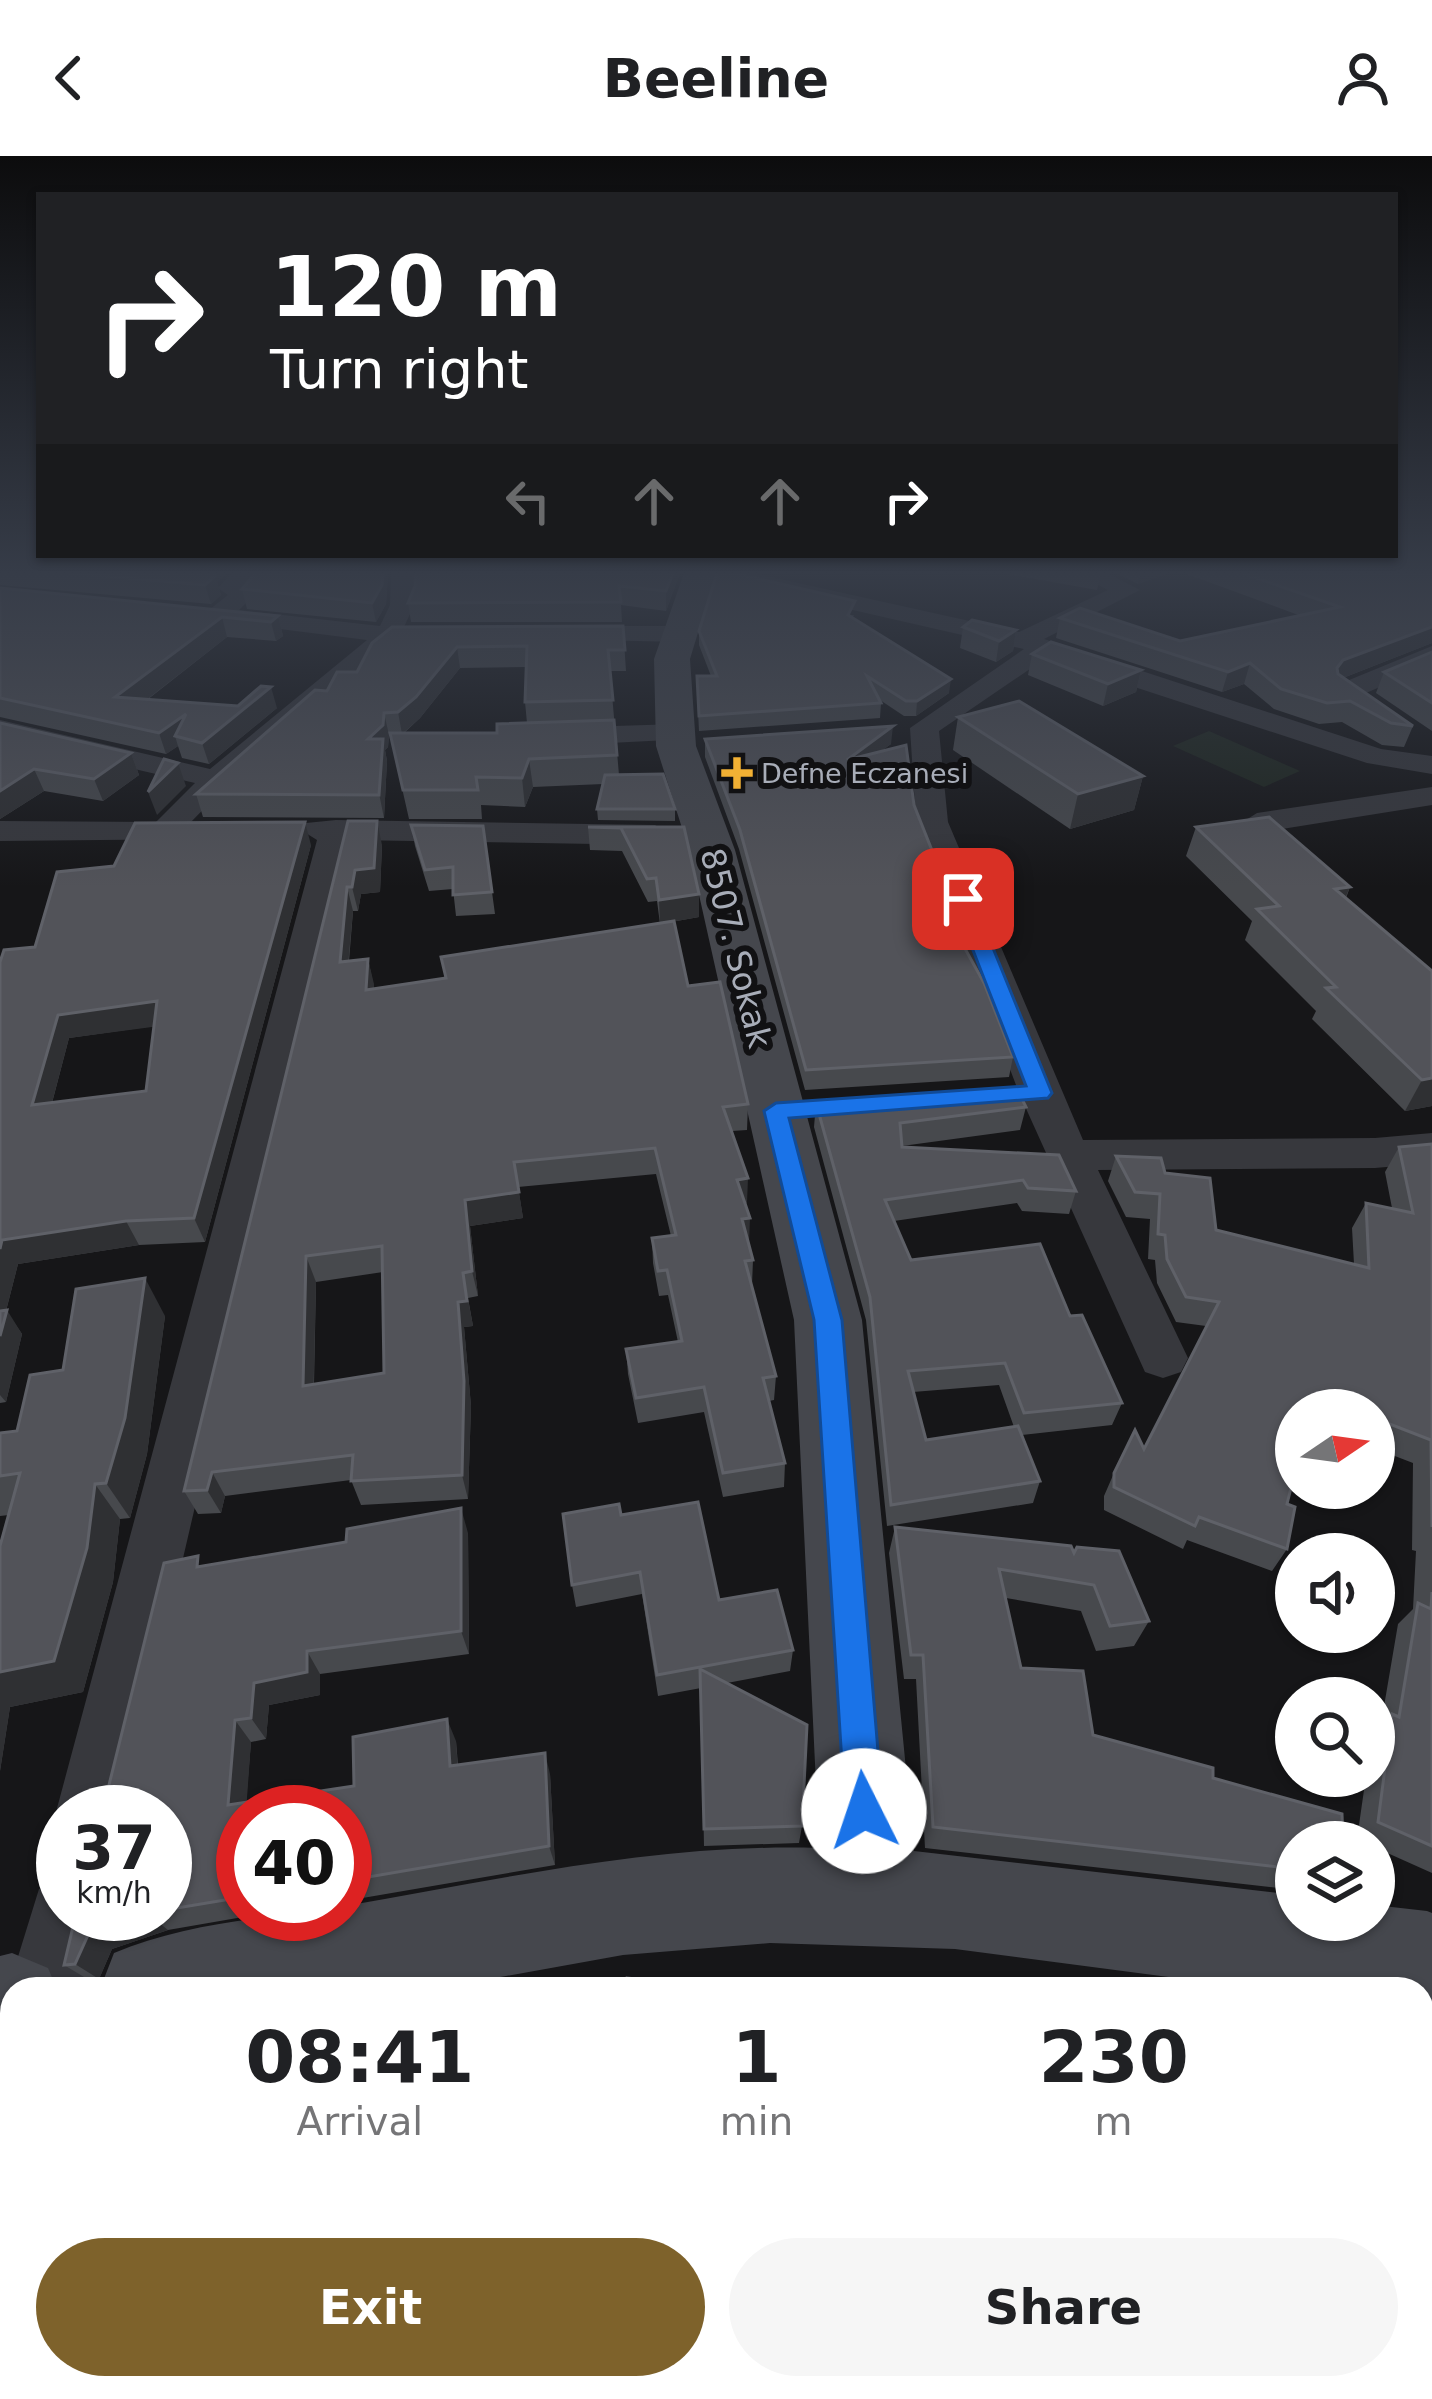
<!DOCTYPE html>
<style>
:root{--surface:#fff;--page:#f6f6f6;--text:#202124;--muted:#757577;--accent:#7e622b}
body{margin:0;font-family:"DejaVu Sans",sans-serif;background:var(--page);color:var(--text);height:100vh;display:flex;flex-direction:column;font-size:45px;white-space:nowrap}
*{box-sizing:border-box;margin:0}
p{font-size:39px;color:var(--muted)}
.icon{flex:none;width:66px;height:66px;fill:none;stroke:currentColor;stroke-width:2;stroke-linecap:round;stroke-linejoin:round}
.map{position:relative;flex:1;overflow:hidden}
.side{position:absolute;left:0px;top:1821px;width:1434px;height:423px;display:flex;flex-direction:column;background:var(--surface);border-radius:36px 36px 0 0;box-shadow:0 3px 9px #0004}
.side>*{flex:none}
.banner{position:absolute;left:36px;top:36px;width:1362px;height:366px;border-radius:0px;box-shadow:0 3px 9px #0004;background:#202124;color:#fff;overflow:hidden}
.needle{width:78px;rotate:77deg}
.controls{position:absolute;left:1275px;top:1233px;display:grid;gap:24px}
.controls a{display:grid;place-items:center;width:120px;height:120px;border-radius:50%;background:var(--surface);box-shadow:0 3px 9px #0004;font-size:60px}
.speed{position:absolute;left:36px;top:1629px;display:flex;gap:24px;font-size:60px;font-weight:700;text-align:center}
.speed>*{display:grid;place-content:center;width:156px;height:156px;border-radius:50%;background:var(--surface);box-shadow:0 3px 9px #0004;line-height:1}
.speed small{font-size:30px;font-weight:400}
.speed .limit{border:18px solid #d22;background:#fff;color:#111}
.pin{position:absolute;display:grid;place-items:center;width:102px;height:102px;color:#fff;margin:-51px;border-radius:24px;box-shadow:0 6px 18px #0006}
.me{position:absolute;width:132px;margin:-66px;rotate:356deg;stroke-linejoin:round;filter:drop-shadow(0 0 9px #0008)}
.turn{display:flex;align-items:center;gap:42px;height:252px;padding:0 36px;font-size:54px}
.turn .icon{width:156px;height:156px;stroke-width:2.5}
.turn b{display:block;font-size:84px;line-height:102px}
.lanes{display:flex;align-items:center;height:114px;padding:0 36px;background:#0003;justify-content:center;gap:60px;direction:ltr}
.lanes .off{opacity:.35}
.eta{display:flex;justify-content:space-evenly;align-items:center;height:204px;text-align:center}
.eta b{font-size:72px;font-weight:800;line-height:84px}
.primary-button{display:flex;gap:24px;margin-top:auto;padding:24px 36px}
.primary-button a{flex:1;height:138px;border-radius:72px;background:var(--accent);color:#fff;font-size:48px;font-weight:800;line-height:138px;text-align:center}
.primary-button a+a{background:var(--page);color:var(--text)}
header{display:flex;justify-content:space-between;align-items:center;height:156px;padding:0 36px;background:var(--surface);font-size:54px;font-weight:800}
.map>svg:first-child{display:block}
.green{fill:#1e261f}
.lines{fill:none;stroke-linecap:round;stroke-linejoin:round}
.street{fill:#37383d;fill-rule:evenodd}
.secondary{fill:#45474d;fill-rule:evenodd}
.wall{fill:#47494d;fill-rule:evenodd}
.shaded-wall{fill:#2f3033}
.building{fill:#525359;stroke:#5f6168;stroke-width:3;fill-rule:evenodd}
.route{fill:#1a73e8;stroke:#114b97;stroke-width:3}
.poi-dot{fill:#f2b134;stroke:#111113;stroke-width:4.5}
.labels{text-anchor:middle;dominant-baseline:central;stroke-width:12;stroke-linejoin:round;paint-order:stroke}
.far-poi-label{font-size:27px;fill:#a8adb8;stroke:#111113;text-anchor:start}
.street-label{font-size:33px;fill:#a8adb8;stroke:#111113}
</style>
<header><svg class="icon" aria-label="back" viewBox="0 0 24 24"><path d="M15 5l-7 7 7 7"/></svg>Beeline<svg class="icon" aria-label="person" viewBox="0 0 24 24"><circle cx="12" cy="8" r="4"/><path d="M4 21q1-7 8-7t8 7"/></svg></header>
<div class="map">
<svg width="1432" height="2243" viewBox="0 0 1432 2243">
<rect width="100%" height="100%" fill="#161618"/>
<polygon class="green" points="1209,575 1300,615 1264,631 1173,590"/>
<g class="lines">
<g class="street">
<polygon points="232,417 257,417 249,426 260,433 239,454 380,470 390,449 391,417 413,417 414,449 404,471 447,471 460,479 447,487 394,487 227,629 191,666 204,669 209,676 204,683 0,685 0,665 156,666 195,627 0,582 0,564 210,613 367,484 209,464 209,454 228,439 218,432"/>
<polygon points="710,417 753,417 1019,476 1108,434 1075,417 1107,417 1140,434 1044,483 1381,593 1432,600 1432,618 1367,607 1046,502 939,575 948,666 1083,984 1375,982 1432,977 1432,1007 1375,1012 1098,1014 1188,1202 1181,1216 1163,1222 1145,1216 1019,937 916,666 910,572 1024,493 721,424"/>
<polygon points="559,470 680,470 693,478 680,486 550,483 546,478 550,473"/>
<polygon points="1432,490 1432,508 1357,541 1337,541 1333,535 1337,529"/>
<polygon points="678,568 692,577 688,583 551,590 537,581 551,572"/>
<polygon points="1432,631 1432,649 1282,673 1309,699 1293,709 1281,706 1241,667 1257,657"/>
<polygon points="336,664 655,669 671,679 655,689 350,684 124,1656 63,1656 63,1672 56,1656 317,684 301,674 306,667"/>
<polygon points="63,1723 63,1758 99,1758 82,1833 12,1833 12,1842 8,1833 39,1733"/>
<polygon points="31,2232 119,2232 115,2243 27,2243"/>
</g>
<g class="secondary">
<path d="M684,417H716L690,503L696,590L735,694L862,1164L914,1695L1296,1739V1764H1374V1749L1427,1755L1432,1757V1853L1422,1854V1833H1260L955,1793L770,1787L623,1799L434,1833H100L114,1797C184,1768 269,1758 345,1758V1750C502,1723 660,1687 819,1692L794,1164L689,694L656,590L654,503Z"/>
<polygon points="12,1797 48,1812 57,1833 12,1833 12,1899 0,1902 0,1800"/>
</g>
</g>
<g class="wall">
<polygon points="0,417 226,417 217,426 221,439 211,448 0,429"/>
<polygon points="254,417 388,417 386,448 376,466 247,453 242,433 254,419"/>
<polygon points="680,417 666,455 621,449 622,466 411,466 408,447 415,430"/>
<polygon points="1002,417 1101,417 1097,434"/>
<polygon points="1116,417 1169,417 1138,428"/>
<polygon points="1184,417 1432,417 1432,487 1343,522 1413,570 1404,591 1382,589 1342,566 1319,568 1274,553 1244,528 1222,536 1056,482 1060,462 1180,485 1301,460"/>
<polygon points="0,432 278,460 283,480 276,485 227,481 147,544 277,552 209,608 182,602 178,590 166,598 0,561"/>
<polygon points="854,459 852,462 949,537 916,560 904,560 880,544 881,547 880,562 699,575 697,535 711,520 699,489 699,475"/>
<path d="M623,470L626,515H610L619,619L675,653V665L598,664L597,653L603,628L533,631L525,651L481,649L482,663H409L390,579H389L388,591L385,594L387,605L384,662L203,661L196,638L327,535L357,516L372,487ZM526,511L525,546L527,567L497,577H404L420,562L460,512Z"/>
<polygon points="963,471 1016,474 1013,495 996,506 960,492"/>
<polygon points="1432,496 1432,575 1376,537 1384,516"/>
<polygon points="1032,498 1141,514 1136,536 1103,550 1028,519"/>
<polygon points="958,561 1143,620 1134,654 1070,673 953,594"/>
<polygon points="0,567 131,597 139,619 103,645 44,635 0,663"/>
<polygon points="705,583 891,588 881,595 914,649 962,770 960,783 1013,901 1009,921 805,934 739,693 705,601"/>
<path d="M348,665L382,689L380,736L361,738L358,755H353L349,805L368,803L374,832L688,830L748,948L747,974L732,975L747,1047L745,1048L749,1088L753,1104L752,1129L776,1220L774,1244L769,1245L785,1307L784,1331L723,1341L704,1256L638,1267L628,1218L626,1193L678,1186L668,1139L659,1140L653,1107L652,1082L671,1080L656,1018L518,1031L523,1062L470,1070L478,1140L468,1142L473,1170L464,1171L471,1250L468,1343L361,1349L351,1324L225,1340L221,1357L198,1358L184,1335ZM383,1116L384,1217L314,1228L316,1126Z"/>
<polygon points="411,669 483,670 495,758 456,760 453,733 429,735 415,690"/>
<polygon points="588,671 684,671 699,761 660,768 657,745 648,746 622,695 590,694"/>
<polygon points="1196,671 1350,731 1346,742 1432,815 1432,950 1405,955 1312,863 1316,855 1245,784 1252,765 1186,700"/>
<path d="M311,689L205,1086L139,1089L18,1108L6,1155L22,1178L6,1246L0,1247V806L35,791ZM154,870L146,935L52,947L69,882Z"/>
<path d="M816,947L1026,951L1020,974L902,990V991L1076,1035L1069,1058L1022,1055L1017,1047L894,1065L911,1104L1070,1160L1122,1247L1112,1269L1022,1279L1040,1325L1033,1347L887,1370L866,1164L814,971ZM999,1229L1014,1271L926,1284L913,1236Z"/>
<polygon points="1432,988 1432,1717 1374,1691 1374,1686 1363,1686 1357,1683 1366,1620 1374,1620 1374,1575 1381,1568 1398,1468 1413,1453 1416,1395 1412,1394 1413,1307 1374,1292 1374,1254 1296,1254 1287,1348 1287,1393 1272,1415 1187,1384 1183,1393 1104,1354 1104,1340 1114,1317 1144,1293 1206,1170 1176,1166 1157,1127 1155,1104 1148,1103 1150,1063 1126,1061 1108,1025 1116,1000 1165,1017 1216,1074 1354,1108 1352,1072 1366,1047 1392,1052 1385,1016 1399,991"/>
<polygon points="165,1160 147,1298 130,1362 120,1363 113,1426 83,1536 10,1551 0,1615 0,1390 9,1359 0,1360 0,1277 17,1275 63,1214"/>
<polygon points="621,1359 719,1444 793,1494 790,1515 727,1527 802,1670 799,1687 704,1690 701,1532 658,1540 642,1438 576,1451 572,1429"/>
<polygon points="895,1371 1074,1397 1149,1465 1134,1490 1096,1495 1081,1455 1006,1442 1021,1512 1093,1579 1213,1622 1296,1686 1296,1734 925,1692 916,1523 904,1523 889,1397"/>
<polygon points="468,1377 469,1498 320,1518 320,1539 269,1549 266,1583 251,1586 246,1646 354,1630 456,1585 458,1609 550,1618 555,1709 345,1745 345,1656 243,1656 243,1758 260,1758 168,1774 112,1793 99,1823 89,1824 64,1809 76,1758 165,1758 165,1656 107,1637 203,1409"/>
<polygon points="1318,2232 1422,2232 1432,2243 1320,2243"/>
</g>
<g class="shaded-wall">
<polygon points="211,417 226,417 217,426 221,439 211,448 205,429"/>
<polygon points="383,417 388,417 386,448 376,466 372,447"/>
<polygon points="673,417 680,417 666,455 666,435"/>
<polygon points="1141,417 1169,417 1138,428"/>
<polygon points="278,460 283,480 276,485 271,466"/>
<polygon points="222,461 227,481 123,562 115,541"/>
<polygon points="1432,471 1432,487 1335,525 1337,512 1343,504"/>
<polygon points="1016,474 1013,495 996,506 999,485"/>
<polygon points="457,491 460,512 420,562 402,578 398,556"/>
<polygon points="1250,507 1244,528 1222,536 1228,516"/>
<polygon points="1141,514 1136,536 1103,550 1108,528"/>
<polygon points="951,523 949,537 916,560 917,545"/>
<polygon points="271,531 277,552 209,608 202,587"/>
<polygon points="384,557 389,579 388,591 385,594 387,605 384,662 368,583"/>
<polygon points="186,558 175,580 178,590 166,598 159,577"/>
<polygon points="893,570 891,588 845,622 847,604"/>
<polygon points="131,597 139,619 103,645 94,623"/>
<polygon points="529,603 533,631 525,651 522,622"/>
<polygon points="178,607 186,630 157,659 148,636"/>
<polygon points="34,613 44,635 0,663 0,635"/>
<polygon points="1143,620 1134,654 1070,673 1078,638"/>
<polygon points="377,665 382,689 380,736 361,738 358,755 352,731 355,714"/>
<polygon points="305,666 311,689 205,1086 194,1062"/>
<polygon points="347,731 353,755 346,831 340,806"/>
<polygon points="1350,731 1337,761 1335,733"/>
<polygon points="699,738 699,761 660,768 659,744"/>
<polygon points="368,803 374,828 373,859 366,834"/>
<polygon points="157,845 167,869 69,882 45,973 32,949 58,859"/>
<polygon points="1432,922 1432,950 1405,955 1422,924"/>
<polygon points="748,1022 747,1047 737,1049 737,1024"/>
<polygon points="519,1036 523,1062 470,1070 478,1140 472,1115 465,1044"/>
<polygon points="750,1062 749,1088 742,1063"/>
<polygon points="126,1065 139,1089 18,1108 0,1178 0,1093 2,1084"/>
<polygon points="306,1100 316,1126 313,1254 303,1230"/>
<polygon points="463,1117 473,1170 464,1171 471,1250 468,1343 462,1319 458,1146"/>
<polygon points="145,1122 165,1160 147,1298 130,1362 106,1327"/>
<polygon points="7,1154 22,1178 6,1246 0,1239 0,1180"/>
<polygon points="212,1316 225,1340 221,1357 207,1334"/>
<polygon points="95,1328 120,1363 113,1426 83,1536 10,1551 0,1615 0,1516"/>
<polygon points="461,1352 468,1377 469,1498 461,1475"/>
<polygon points="307,1495 320,1518 320,1539 269,1549 266,1583 251,1562 254,1527"/>
<polygon points="447,1563 456,1585 459,1631 450,1610"/>
<polygon points="235,1564 251,1586 246,1656 228,1649"/>
<polygon points="545,1597 550,1618 555,1709 549,1690"/>
<polygon points="148,1758 168,1774 112,1793 99,1823 75,1808 89,1777"/>
<polygon points="12,2129 12,2177 0,2176 0,2165"/>
<polygon points="0,2189 12,2193 12,2232 14,2232 10,2243 0,2243"/>
<polygon points="110,2234 135,2234 163,2243 136,2243"/>
</g>
<g class="building">
<polygon points="71,417 214,417 215,420 205,429"/>
<polygon points="256,417 383,417 382,429 372,447 242,433"/>
<polygon points="415,417 673,417 666,435 619,430 621,446 408,447 415,430"/>
<polygon points="717,417 733,417 855,445 848,459 951,523 917,545 906,545 867,520 881,547 699,560 697,520 717,520 699,475"/>
<polygon points="1242,417 1432,417 1432,471 1343,504 1337,512 1338,518 1413,570 1391,567 1350,545 1327,547 1281,533 1250,507 1228,516 1060,462 1080,452 1180,485 1340,451"/>
<polygon points="0,432 278,460 271,466 222,461 115,541 238,550 261,530 271,531 202,587 175,580 186,558 159,577 0,542"/>
<polygon points="972,464 1016,474 999,485 963,471"/>
<polygon points="623,470 625,494 608,494 613,544 525,546 527,490 457,491 416,541 398,556 384,557 383,569 368,583 383,583 379,639 196,638 315,534 327,535 337,516 357,516 372,487 392,471"/>
<polygon points="1051,486 1141,514 1108,528 1032,498"/>
<polygon points="1432,496 1432,547 1384,516"/>
<polygon points="1019,545 1143,620 1078,638 958,561"/>
<polygon points="614,564 617,599 529,603 522,622 476,621 478,634 403,634 390,577 497,577 497,568"/>
<polygon points="0,567 131,597 94,623 34,613 0,635"/>
<polygon points="893,570 847,604 906,589 914,649 962,770 953,771 984,827 1013,901 806,914 740,674 705,583"/>
<polygon points="164,603 178,607 148,636"/>
<polygon points="663,618 675,653 597,653 605,619"/>
<polygon points="1269,661 1350,731 1335,733 1432,815 1432,922 1422,924 1326,832 1336,831 1257,753 1279,750 1196,671"/>
<path d="M348,665H377L374,712L355,714L352,731H347L340,806L368,803L366,834L446,822L441,801L674,765L688,830L720,826L748,948L723,951L748,1022L737,1024L750,1062L742,1063L753,1104L745,1105L776,1220L763,1222L785,1307L723,1317L704,1231L636,1242L626,1193L682,1185L667,1114L658,1115L652,1082L676,1079L655,992L514,1006L519,1036L465,1044L472,1115L463,1117L467,1145L458,1146L464,1225L462,1319L351,1325L353,1299L212,1316L207,1334L184,1335ZM382,1090L384,1217L303,1230L306,1100Z"/>
<path d="M305,666L194,1062L126,1065L2,1084L0,1093V806L4,794L35,791L57,716L114,710L135,667ZM157,845L146,935L32,949L58,859Z"/>
<polygon points="411,669 483,670 492,736 453,739 453,711 425,714"/>
<polygon points="588,671 684,671 699,738 659,744 656,722 647,723 621,672"/>
<polygon points="1017,933 1026,951 900,967 902,991 1059,999 1076,1035 1028,1032 1023,1024 885,1044 911,1104 1040,1088 1070,1160 1082,1159 1122,1247 1024,1257 1005,1207 908,1215 926,1284 1018,1270 1040,1325 891,1349 870,1141 816,947"/>
<polygon points="1432,988 1432,1371 1431,1284 1374,1262 1374,1254 1296,1254 1296,1312 1287,1348 1295,1351 1287,1393 1199,1361 1195,1370 1114,1331 1114,1317 1135,1274 1144,1293 1219,1146 1186,1141 1167,1103 1165,1079 1158,1078 1160,1038 1135,1036 1116,1000 1161,1002 1165,1017 1210,1022 1216,1074 1369,1112 1366,1047 1413,1057 1399,991"/>
<polygon points="145,1122 125,1262 106,1327 95,1328 87,1392 54,1505 0,1516 0,1390 20,1317 0,1320 0,1277 17,1275 30,1219 63,1214 76,1133"/>
<polygon points="7,1154 0,1180 0,1155"/>
<polygon points="698,1346 719,1444 777,1434 793,1494 657,1519 640,1416 572,1429 563,1358 619,1348 621,1359"/>
<polygon points="461,1352 461,1475 307,1495 307,1516 254,1527 251,1562 235,1564 228,1649 354,1630 353,1581 447,1563 450,1610 545,1597 549,1690 345,1725 345,1656 243,1656 243,1741 165,1754 165,1656 80,1656 83,1641 107,1637 164,1407 198,1400 197,1411 346,1386 347,1373"/>
<polygon points="895,1371 1071,1390 1074,1397 1077,1391 1119,1395 1149,1465 1110,1470 1094,1429 999,1413 1021,1512 1083,1515 1093,1579 1213,1612 1213,1622 1342,1658 1343,1686 1296,1686 1296,1713 933,1671 923,1499 911,1499"/>
<polygon points="1432,1436 1432,1690 1378,1666 1392,1558 1399,1561 1418,1447 1431,1453"/>
<polygon points="700,1513 807,1569 802,1670 704,1673"/>
<polygon points="76,1758 146,1758 89,1777 75,1808 64,1809"/>
<polygon points="627,1822 722,1833 625,1833"/>
<polygon points="12,1944 12,2129 0,2165 0,1947"/>
<polygon points="1422,1964 1432,1966 1432,2243 1369,2243 1368,2232 1422,2232"/>
<polygon points="532,2232 594,2232 590,2243 528,2243"/>
<polygon points="110,2234 136,2243 106,2243"/>
</g>
<linearGradient id="sky" x2="0" y2="1"><stop stop-color="#0c0c0d"/><stop offset="0.57" stop-color="#363c48"/><stop offset="1" stop-color="#363c48" stop-opacity="0"/></linearGradient>
<rect width="1432" height="731" fill="url(#sky)"/>
<polygon class="route" points="963,738 973,743 1052,937 1048,942 789,962 842,1164 883,1655 877,1668 864,1674 850,1668 845,1655 814,1164 764,955 776,947 1026,930 953,743"/>
<path class="poi-dot" d="M731 599h12v12h12v12h-12v12h-12v-12h-12v-12h12z"/>
<g class="labels">
<g class="far-poi-label">
<text x="761" y="617">Defne Eczanesi</text>
</g>
<g class="street-label">
<text transform="translate(736 792) rotate(76)">8507. Sokak</text>
</g>
</g>
</svg>
<div class="controls">
<a><svg class="needle" viewBox="-14 -14 28 28"><path d="M0-13l5 13h-10z" fill="#e53935"/><path d="M0 13l5-13h-10z" fill="#757577"/></svg></a>
<a><svg class="icon" aria-label="sound" viewBox="0 0 24 24"><path d="M4 9h4l5-4v14l-5-4H4zM17 9q2 3 0 6"/></svg></a>
<a><svg class="icon" aria-label="search" viewBox="0 0 24 24"><circle cx="10" cy="10" r="6"/><path d="M15 15l6 6"/></svg></a>
<a><svg class="icon" aria-label="layers" viewBox="0 0 24 24"><path d="M12 4l9 5-9 5-9-5zM3 14l9 5 9-5"/></svg></a>
</div>
<div class="speed"><div>37<small>km/h</small></div><div class="limit">40</div></div>
<div class="pin" style="left:963px;top:743px;background:#d93025"><svg class="icon" aria-label="arrive" viewBox="0 0 24 24"><path d="M6 21V4h12l-3 4 3 4H6"/></svg></div>
<svg class="me" style="left:864px;top:1655px" viewBox="-20 -20 40 40"><circle r="19" fill="#fff"/><path d="M0-13L10 11 0 6-10 11z" fill="#1a73e8"/></svg>
<div class="banner">
<div class="turn"><svg class="icon" aria-label="right" viewBox="0 0 24 24"><path d="M7 20v-9h11M14 6l5 5-5 5"/></svg><div><b>120 m</b>Turn right</div></div>
<div class="lanes"><svg class="icon off" aria-label="left" viewBox="0 0 24 24"><path d="M17 20v-9H6M10 6l-5 5 5 5"/></svg><svg class="icon off" aria-label="ahead" viewBox="0 0 24 24"><path d="M12 20V5M6 11l6-6 6 6"/></svg><svg class="icon off" aria-label="ahead" viewBox="0 0 24 24"><path d="M12 20V5M6 11l6-6 6 6"/></svg><svg class="icon" aria-label="right" viewBox="0 0 24 24"><path d="M7 20v-9h11M14 6l5 5-5 5"/></svg></div>
</div>
<section class="side">
<div class="eta">
<div><b>08:41</b><p>Arrival</p></div>
<div><b>1</b><p>min</p></div>
<div><b>230</b><p>m</p></div>
</div>
<div class="primary-button"><a>Exit</a><a>Share</a></div>
</section>
</div>
